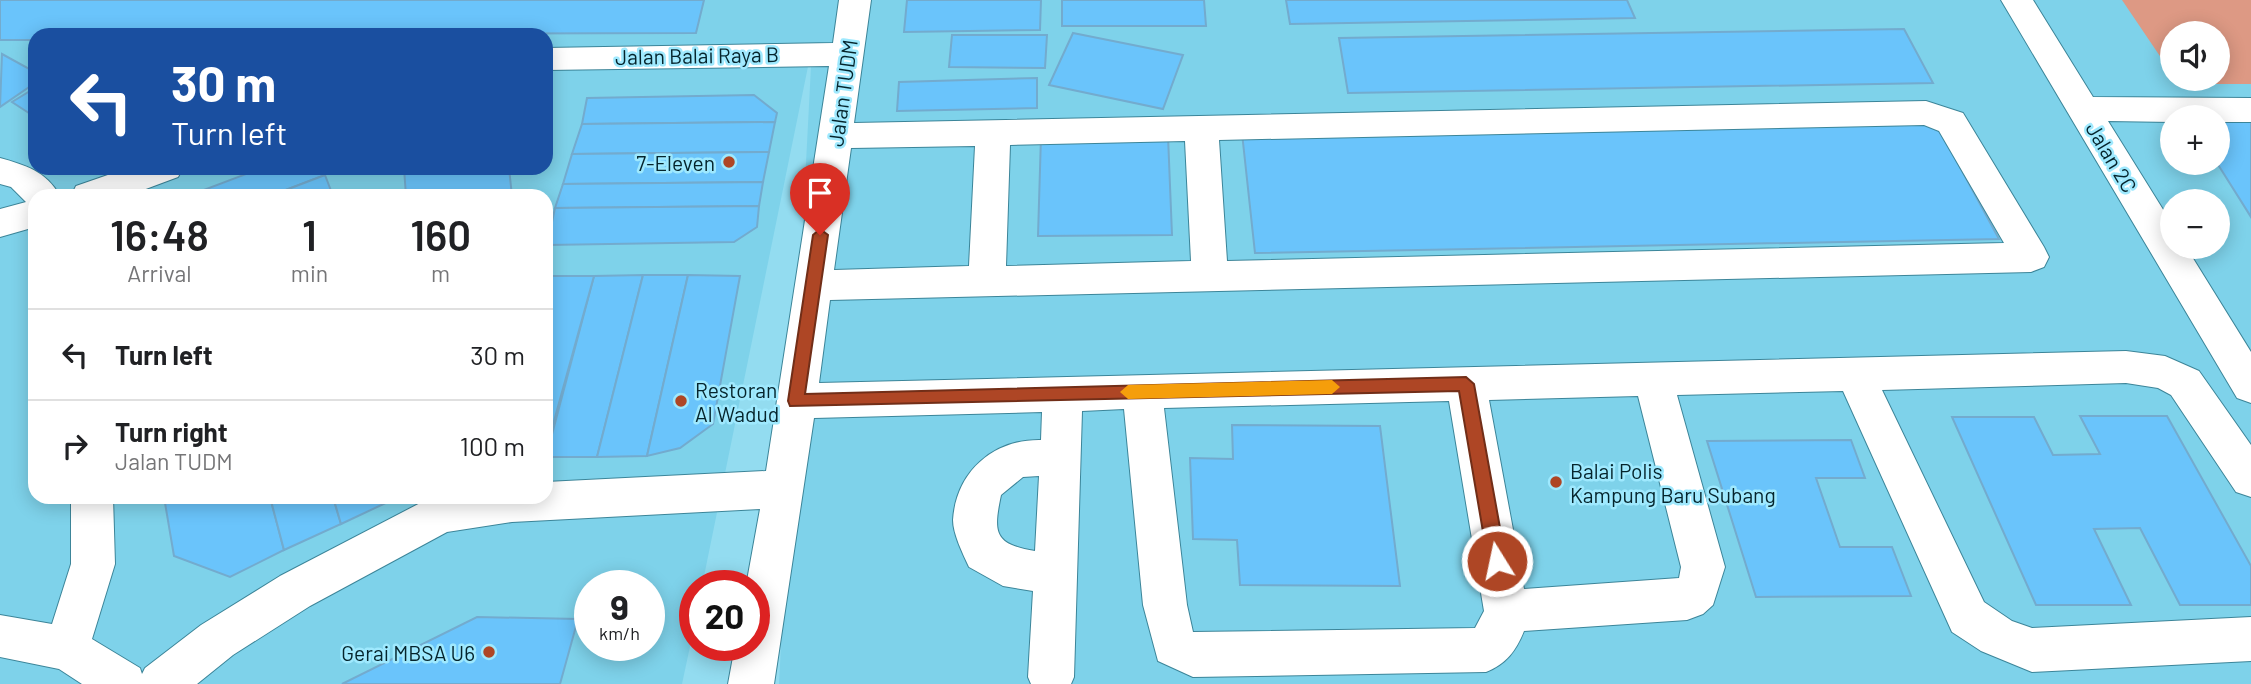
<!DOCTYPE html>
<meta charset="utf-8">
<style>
:root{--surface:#fff;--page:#f6f6f6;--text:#202124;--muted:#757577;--line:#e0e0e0}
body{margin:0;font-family:Barlow,sans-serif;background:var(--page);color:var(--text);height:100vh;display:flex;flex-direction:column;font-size:26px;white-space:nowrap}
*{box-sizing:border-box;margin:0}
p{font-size:23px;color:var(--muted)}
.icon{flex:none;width:38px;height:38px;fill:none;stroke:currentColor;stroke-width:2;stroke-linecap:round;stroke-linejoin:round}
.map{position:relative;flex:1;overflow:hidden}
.details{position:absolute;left:28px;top:189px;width:525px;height:315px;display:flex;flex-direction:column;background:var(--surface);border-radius:21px;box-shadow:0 4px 18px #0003}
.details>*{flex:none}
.hud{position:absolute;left:28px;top:28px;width:525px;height:147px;border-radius:21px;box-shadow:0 4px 18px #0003;background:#1a4fa0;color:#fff;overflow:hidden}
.tools{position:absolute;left:2160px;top:21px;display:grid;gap:14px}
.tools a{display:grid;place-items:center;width:70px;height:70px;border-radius:50%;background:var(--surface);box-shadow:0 4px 18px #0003;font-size:35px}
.speed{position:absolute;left:574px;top:570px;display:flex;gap:14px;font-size:35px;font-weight:700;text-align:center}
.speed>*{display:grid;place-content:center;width:91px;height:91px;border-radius:50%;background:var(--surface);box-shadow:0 4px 18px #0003;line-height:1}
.speed small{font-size:18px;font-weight:400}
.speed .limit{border:10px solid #d22;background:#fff;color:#111}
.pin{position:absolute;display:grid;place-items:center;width:60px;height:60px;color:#fff;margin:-72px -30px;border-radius:50% 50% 50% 0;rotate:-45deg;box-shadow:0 0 7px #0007}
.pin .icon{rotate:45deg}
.me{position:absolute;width:77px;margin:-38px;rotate:350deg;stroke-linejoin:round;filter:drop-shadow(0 0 5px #0008)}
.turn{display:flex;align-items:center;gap:24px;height:147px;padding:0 28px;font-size:32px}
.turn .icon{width:91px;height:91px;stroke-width:2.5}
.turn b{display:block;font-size:49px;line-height:60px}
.eta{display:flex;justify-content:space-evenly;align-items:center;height:119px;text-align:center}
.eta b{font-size:42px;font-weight:600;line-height:49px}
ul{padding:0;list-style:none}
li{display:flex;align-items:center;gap:21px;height:91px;padding:0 28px;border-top:2px solid var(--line)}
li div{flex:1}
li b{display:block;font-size:26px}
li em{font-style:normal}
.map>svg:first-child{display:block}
.built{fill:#7ed2ea;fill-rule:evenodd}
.green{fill:#dd9984}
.building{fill:#6ac4fb;stroke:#73abce;stroke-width:2}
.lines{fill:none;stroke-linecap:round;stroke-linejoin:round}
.minor-casing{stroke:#3c8599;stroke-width:2}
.minor{fill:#fff;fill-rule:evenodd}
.route{fill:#ae4625;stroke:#712e18;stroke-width:2}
.slow{fill:#f59e0b}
.poi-dot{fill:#ae4625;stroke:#9fe9fe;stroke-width:2.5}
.labels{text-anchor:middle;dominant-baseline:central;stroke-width:5;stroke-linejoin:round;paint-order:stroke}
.street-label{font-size:21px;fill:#05242c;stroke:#9fe9fe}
.poi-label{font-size:21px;fill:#05242c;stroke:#9fe9fe;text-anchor:end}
</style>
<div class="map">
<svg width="2251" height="684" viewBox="0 0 2251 684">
<rect width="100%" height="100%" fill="#93dcf0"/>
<path class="built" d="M0,0H2251V684H779L812,47L702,586H695V623L682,684H0ZM2172,33H2217V79H2172ZM35,35H546V168H35ZM2172,117H2217V163H2172ZM35,196H546V497H35ZM2172,201H2217V247H2172ZM590,586H649V646H590Z"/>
<polygon class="green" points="2122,0 2251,0 2251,84 2179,84 2175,79 2217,79 2217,33 2172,33 2172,74"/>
<g class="building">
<polygon points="0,0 704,0 696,33 35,35 35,40 0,40"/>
<polygon points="907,0 1041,0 1040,30 904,32"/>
<polygon points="1062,0 1204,0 1206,26 1062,26"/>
<polygon points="1286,0 1627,0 1635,18 1290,24"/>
<polygon points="1904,29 1933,83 1348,93 1339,38"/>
<polygon points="1073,33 1183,55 1163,109 1049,85"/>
<polygon points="952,35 1047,35 1045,68 949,67"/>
<polygon points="2,54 35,72 35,83 0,107"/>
<polygon points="1037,78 1037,108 897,111 899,82"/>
<polygon points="35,88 35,117 12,102"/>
<polygon points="754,95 777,113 775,122 582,124 587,98"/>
<polygon points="1935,121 1999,239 1255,253 1242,133"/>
<polygon points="775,122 769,152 572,154 582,124"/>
<polygon points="2217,122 2251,122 2251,217 2217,163"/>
<polygon points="1041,136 1168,136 1172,235 1038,236"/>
<polygon points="769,152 763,182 563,184 572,154"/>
<polygon points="262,168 323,168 325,175 270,196 188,196"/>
<polygon points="404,168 509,168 512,196 406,196"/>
<polygon points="325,175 333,196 270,196"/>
<polygon points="763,182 759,206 555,208 563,184"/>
<polygon points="759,206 757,227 734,242 547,245 555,208"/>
<polygon points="643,275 597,457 546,457 594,276"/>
<polygon points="643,275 688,275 647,456 597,457"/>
<polygon points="688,275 740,276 713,424 680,448 647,456"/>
<polygon points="546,276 594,276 546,450"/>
<polygon points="2080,416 2167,416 2251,566 2251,605 2180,605 2140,528 2094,529 2131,605 2036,605 1952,417 2034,417 2053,455 2100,454"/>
<polygon points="1232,425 1380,426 1400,586 1240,585 1237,540 1193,539 1190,458 1233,459"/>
<polygon points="1851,440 1865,478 1816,478 1840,547 1892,547 1911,596 1756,597 1707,441"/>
<polygon points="164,497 270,497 284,550 230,577 174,556"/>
<polygon points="270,497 333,497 341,524 284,550"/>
<polygon points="333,497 392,497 392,500 341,524"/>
<polygon points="477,617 578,619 560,684 342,684"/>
</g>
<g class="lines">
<defs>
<g id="minor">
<path d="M839,0H871L854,123L1926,101L1963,113L2044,247L2049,257L2044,267L2031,272L830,300L819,383L2126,351L2165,356L2199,371L2251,445V497L2236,492L2171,395L2158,388L2126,383L1882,390L1984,602L2012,621L2032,628L2251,617V661L2032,672L1981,651L1952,632L1843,391L1677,395L1725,567L1713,605L1703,614L1687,620L1524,631C1516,651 1506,664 1486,672L1193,677L1158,661L1143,605L1124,409L1082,411L1074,677L1071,684H1031L1028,677L1033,591L1003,586L969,567C963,554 953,534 953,520C956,472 993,439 1041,440L1042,412L814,418L774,684H728L735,646H754V586H746L760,509L512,522L447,532L310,606L233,655L197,684H82L59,669L0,657V615L52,624L71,564V497H113L115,564L92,639L140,668L142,674L145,668L201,625L280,576L426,500L435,497H546V482L766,471L829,66L546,70V48L833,43ZM1924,125L1939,131L2004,243L1227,261L1219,140ZM1185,141L1191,261L1006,266L1010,145ZM975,146L969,266L834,270L851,148ZM1638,396L1681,567L1679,578L1524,589L1489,400ZM1449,401L1484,611L1475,628L1193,632L1187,605L1164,408ZM1039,476L1035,551C994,544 993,533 1001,495L1023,477Z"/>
<polygon points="2001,0 2033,0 2093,97 2251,98 2251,122 2217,122 2217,117 2172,117 2172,122 2108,121 2172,224 2172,247 2186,247 2251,352 2251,403 2237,398"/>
<path d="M0,158C25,165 46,171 60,196H35V227L0,237V209L26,202L11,187L0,184Z"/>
<polygon points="128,168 183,168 178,177 127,196 71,196 76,186"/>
</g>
</defs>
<use href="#minor" class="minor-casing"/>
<use href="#minor" class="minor"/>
</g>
<polygon class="route" points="820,229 828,235 805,394 1466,377 1474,384 1506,561 1503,566 1497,569 1490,566 1488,561 1459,391 790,406 788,401 813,235"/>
<polygon class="slow" points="1332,380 1340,387 1332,394 1128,399 1120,392 1128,385"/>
<g class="poi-dot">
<circle cx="729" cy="162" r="7"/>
<circle cx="681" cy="401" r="7"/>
<circle cx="1556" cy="482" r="7"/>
<circle cx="489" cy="652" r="7"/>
</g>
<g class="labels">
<g class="street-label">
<text transform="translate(697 55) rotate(-1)">Jalan Balai Raya B</text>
<text transform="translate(842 93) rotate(-82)">Jalan TUDM</text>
<text transform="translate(2112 157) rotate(59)">Jalan 2C</text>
</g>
<g class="poi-label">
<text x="715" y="162">7-Eleven</text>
<text x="695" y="389" text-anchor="start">Restoran<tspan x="695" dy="24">Al Wadud</tspan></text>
<text x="1570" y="470" text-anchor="start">Balai Polis<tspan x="1570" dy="24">Kampung Baru Subang</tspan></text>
<text x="475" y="652">Gerai MBSA U6</text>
</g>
</g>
</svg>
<div class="tools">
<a><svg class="icon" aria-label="sound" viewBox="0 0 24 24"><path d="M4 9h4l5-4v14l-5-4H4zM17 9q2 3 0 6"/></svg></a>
<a>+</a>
<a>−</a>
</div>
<div class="speed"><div>9<small>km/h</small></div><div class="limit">20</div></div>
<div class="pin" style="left:820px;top:235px;background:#d93025"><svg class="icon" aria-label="arrive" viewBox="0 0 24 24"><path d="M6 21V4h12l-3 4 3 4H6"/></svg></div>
<svg class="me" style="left:1497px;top:561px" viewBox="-20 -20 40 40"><circle r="17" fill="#ae4625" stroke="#fff" stroke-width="3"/><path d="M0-11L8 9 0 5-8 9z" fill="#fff"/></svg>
<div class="hud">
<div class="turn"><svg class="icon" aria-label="left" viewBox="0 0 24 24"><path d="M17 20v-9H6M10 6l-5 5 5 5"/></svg><div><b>30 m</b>Turn left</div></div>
</div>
<section class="details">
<div class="eta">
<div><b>16:48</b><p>Arrival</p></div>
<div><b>1</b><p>min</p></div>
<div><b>160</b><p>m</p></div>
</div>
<ul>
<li><svg class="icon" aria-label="left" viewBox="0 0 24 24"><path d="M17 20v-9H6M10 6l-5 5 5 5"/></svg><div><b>Turn left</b></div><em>30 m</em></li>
<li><svg class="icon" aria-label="right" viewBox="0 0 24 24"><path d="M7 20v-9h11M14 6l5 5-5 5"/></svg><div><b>Turn right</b><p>Jalan TUDM</p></div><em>100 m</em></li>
</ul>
</section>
</div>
